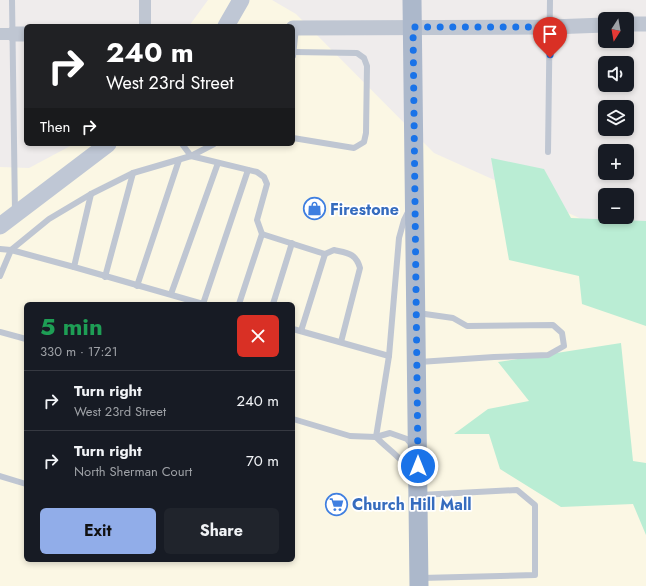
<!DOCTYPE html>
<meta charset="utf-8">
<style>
:root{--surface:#171b24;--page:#20242c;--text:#f1f3f6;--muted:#9ea1a6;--line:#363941;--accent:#91ade9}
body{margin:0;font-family:Jost,sans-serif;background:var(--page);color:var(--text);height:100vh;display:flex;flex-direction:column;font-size:15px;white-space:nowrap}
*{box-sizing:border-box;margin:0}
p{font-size:13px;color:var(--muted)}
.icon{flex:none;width:22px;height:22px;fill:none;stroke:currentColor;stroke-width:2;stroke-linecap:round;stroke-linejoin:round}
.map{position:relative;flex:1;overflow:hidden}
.side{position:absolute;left:24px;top:302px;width:271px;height:260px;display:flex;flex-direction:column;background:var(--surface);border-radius:6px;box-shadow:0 2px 6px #0003}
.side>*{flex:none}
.guide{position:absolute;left:24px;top:24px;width:271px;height:122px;border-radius:6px;box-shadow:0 2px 6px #0003;background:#202124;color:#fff;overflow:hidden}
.needle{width:26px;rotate:191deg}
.tools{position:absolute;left:598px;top:12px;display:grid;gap:8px}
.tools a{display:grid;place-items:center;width:36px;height:36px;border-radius:6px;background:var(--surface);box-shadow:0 2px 6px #0003;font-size:20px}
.pin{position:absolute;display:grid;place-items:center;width:34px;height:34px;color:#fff;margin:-41px -17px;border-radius:50% 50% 50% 0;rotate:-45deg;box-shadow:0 0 4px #0007}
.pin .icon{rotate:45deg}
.me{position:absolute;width:44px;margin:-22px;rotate:0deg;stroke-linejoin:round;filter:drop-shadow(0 0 3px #0008)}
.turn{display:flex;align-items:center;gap:14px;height:84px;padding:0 16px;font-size:18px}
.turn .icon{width:52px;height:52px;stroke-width:2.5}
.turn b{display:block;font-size:28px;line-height:34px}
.then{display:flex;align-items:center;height:38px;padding:0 16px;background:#0003;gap:8px;font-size:15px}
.round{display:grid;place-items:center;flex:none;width:42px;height:42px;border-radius:6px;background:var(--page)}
.head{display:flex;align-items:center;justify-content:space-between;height:68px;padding:0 16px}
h1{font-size:24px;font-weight:700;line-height:30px;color:#1e9e55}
.cta{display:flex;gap:8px;margin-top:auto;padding:8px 16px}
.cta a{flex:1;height:46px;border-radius:6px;background:var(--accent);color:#111;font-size:16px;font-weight:700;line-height:46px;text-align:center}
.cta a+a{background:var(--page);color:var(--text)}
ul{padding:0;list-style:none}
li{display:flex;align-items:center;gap:12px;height:60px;padding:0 16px;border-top:1px solid var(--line)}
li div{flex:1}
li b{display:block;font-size:15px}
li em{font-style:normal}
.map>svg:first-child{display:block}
.commercial{fill:#fbf7e4;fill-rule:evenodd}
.green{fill:#baedd4}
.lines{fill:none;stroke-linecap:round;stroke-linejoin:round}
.service{stroke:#bfc6d2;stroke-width:6}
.minor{stroke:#bfc6d2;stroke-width:12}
.tertiary{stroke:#bfc6d2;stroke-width:15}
.secondary{stroke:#bfc7d5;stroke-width:17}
.primary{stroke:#acb8cb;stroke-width:19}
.route{stroke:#1a73e8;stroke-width:7;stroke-dasharray:0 12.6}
.labels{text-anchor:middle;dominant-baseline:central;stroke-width:3.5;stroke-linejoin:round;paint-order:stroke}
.shop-label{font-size:16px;font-weight:bold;fill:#366cbe;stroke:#fff;text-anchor:start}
</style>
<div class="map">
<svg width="646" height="586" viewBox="0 0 646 586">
<rect width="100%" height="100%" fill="#efecec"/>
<path class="commercial" d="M208,0H272L296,14L434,153L644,247L646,254V586H0V167L29,168L74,144H293V26H189ZM26,304H293V560H26Z"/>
<g class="green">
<polygon points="491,158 544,169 571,218 646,221 646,326 582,304 579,276 509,260"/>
<polygon points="621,343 633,461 646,463 646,535 633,504 561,507 500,469 489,434 454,434 488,409 529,401 498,362"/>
</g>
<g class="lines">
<g class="service">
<polyline points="12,0 15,212"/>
<polyline points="293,56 296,28"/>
<polyline points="293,138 354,148 364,142 366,133 367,66 364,58 357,53 294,52"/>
<polyline points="548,152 550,0"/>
<polyline points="191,156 257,172 264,177 267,184 257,220 262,234 239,304"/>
<polyline points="191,156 214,144"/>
<path d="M262,234L325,254L334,250C347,253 356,253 360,268L341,342"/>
<polyline points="0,249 11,250 49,219 91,194 133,173 191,156 182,144"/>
<polyline points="74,267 91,194"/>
<polyline points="0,276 11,250 74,267 203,304"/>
<polyline points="105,277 133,173"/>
<polyline points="137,286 179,160"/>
<polyline points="171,294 218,163"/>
<polyline points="203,304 248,170"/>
<polyline points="273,304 292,243"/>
<polyline points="418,313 453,318 467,326 553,325 562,333 564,346 548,355 494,357 419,362"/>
<polyline points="293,329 389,356"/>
<polyline points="301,331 325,254"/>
<polyline points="0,332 26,339"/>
<polyline points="293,419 350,436 376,437 389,356 399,238 404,220 408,212"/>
<polyline points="0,476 26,484"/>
<path d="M411,476C408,462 386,448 376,437L390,433L407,439L412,445"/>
<polyline points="420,495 517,490 535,505 535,575 421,578"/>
</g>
<g class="minor">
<polyline points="145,0 145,26"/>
<polyline points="0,34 13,34"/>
</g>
<g class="tertiary">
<polyline points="627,24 646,24"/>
<polyline points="293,28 551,27 605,25"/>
<polyline points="13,34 26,34"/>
</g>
<g class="secondary">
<polyline points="226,26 241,0"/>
<polyline points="0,226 108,144"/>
</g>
<polyline class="primary" points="412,0 419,586"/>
</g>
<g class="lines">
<polyline class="route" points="418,466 413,27 551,27 550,58"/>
</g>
<defs>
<symbol id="shop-ring" viewBox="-11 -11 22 22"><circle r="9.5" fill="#fff" stroke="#3f7fe0" stroke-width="1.5"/><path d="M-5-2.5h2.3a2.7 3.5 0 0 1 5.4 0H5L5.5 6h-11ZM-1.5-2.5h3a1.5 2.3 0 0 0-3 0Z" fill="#3f7fe0"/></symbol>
<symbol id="supermarket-ring" viewBox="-11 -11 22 22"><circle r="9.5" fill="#fff" stroke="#3f7fe0" stroke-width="1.5"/><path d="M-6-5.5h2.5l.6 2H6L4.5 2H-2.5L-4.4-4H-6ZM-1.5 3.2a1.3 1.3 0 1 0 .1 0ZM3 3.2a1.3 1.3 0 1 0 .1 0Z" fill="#3f7fe0"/></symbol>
</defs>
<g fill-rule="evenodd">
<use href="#shop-ring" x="302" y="196" width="25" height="25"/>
<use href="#supermarket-ring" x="324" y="492" width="25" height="25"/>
</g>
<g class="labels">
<g class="shop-label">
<text x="330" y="209">Firestone</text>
<text x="352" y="504">Church Hill Mall</text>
</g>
</g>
</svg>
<div class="tools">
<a><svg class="needle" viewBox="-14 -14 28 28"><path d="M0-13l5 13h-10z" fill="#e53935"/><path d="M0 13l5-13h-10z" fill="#9ea1a6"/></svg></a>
<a><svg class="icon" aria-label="sound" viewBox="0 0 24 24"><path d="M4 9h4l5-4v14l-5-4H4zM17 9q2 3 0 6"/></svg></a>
<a><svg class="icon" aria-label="layers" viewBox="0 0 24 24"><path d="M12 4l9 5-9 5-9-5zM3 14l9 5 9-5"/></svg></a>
<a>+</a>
<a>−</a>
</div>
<div class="pin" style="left:550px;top:58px;background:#d93025"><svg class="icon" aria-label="arrive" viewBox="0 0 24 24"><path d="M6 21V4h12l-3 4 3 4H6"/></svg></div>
<svg class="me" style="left:418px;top:466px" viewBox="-20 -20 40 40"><circle r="17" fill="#1a73e8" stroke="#fff" stroke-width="3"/><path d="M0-11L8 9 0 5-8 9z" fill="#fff"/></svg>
<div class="guide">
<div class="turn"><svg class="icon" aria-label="right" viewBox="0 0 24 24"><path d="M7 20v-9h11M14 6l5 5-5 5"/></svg><div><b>240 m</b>West 23rd Street</div></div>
<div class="then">Then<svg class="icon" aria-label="right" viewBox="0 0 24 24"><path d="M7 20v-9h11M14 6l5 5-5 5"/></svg></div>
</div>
<section class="side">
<div class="head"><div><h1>5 min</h1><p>330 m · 17:21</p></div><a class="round" style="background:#d93025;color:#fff"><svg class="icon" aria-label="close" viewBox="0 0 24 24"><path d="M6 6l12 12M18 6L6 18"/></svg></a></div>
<ul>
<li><svg class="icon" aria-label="right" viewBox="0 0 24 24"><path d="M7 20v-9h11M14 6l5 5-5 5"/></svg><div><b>Turn right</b><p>West 23rd Street</p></div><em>240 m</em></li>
<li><svg class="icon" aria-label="right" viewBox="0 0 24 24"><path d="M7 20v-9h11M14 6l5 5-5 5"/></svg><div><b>Turn right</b><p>North Sherman Court</p></div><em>70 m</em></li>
</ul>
<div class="cta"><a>Exit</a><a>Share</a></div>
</section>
</div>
